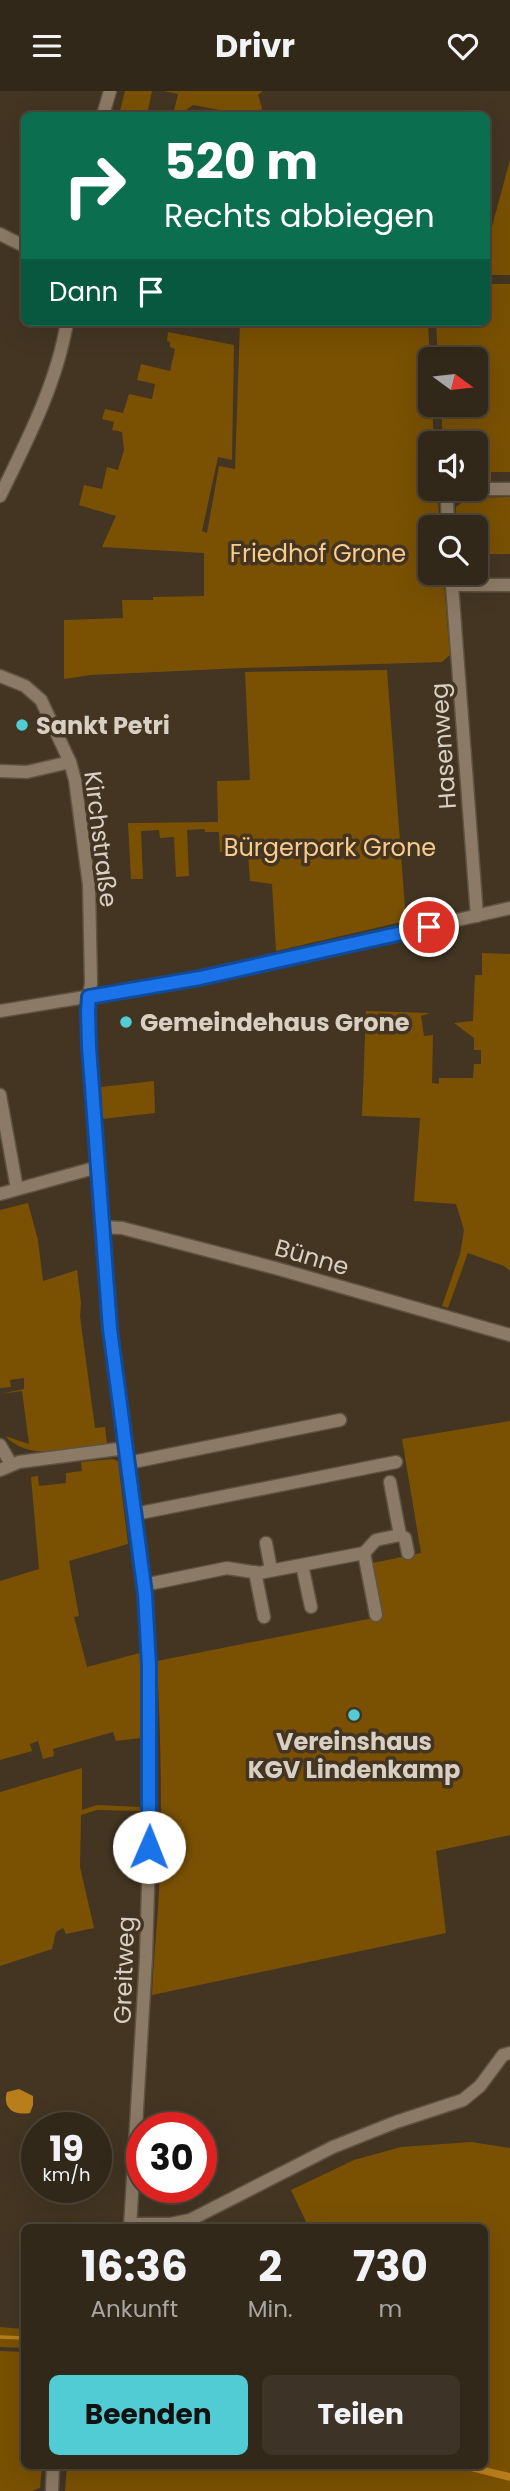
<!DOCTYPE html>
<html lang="de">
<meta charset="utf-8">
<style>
:root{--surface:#32281a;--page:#3d3427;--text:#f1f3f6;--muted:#a8a6a2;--line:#4d4439;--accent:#51ccd4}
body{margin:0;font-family:Poppins,sans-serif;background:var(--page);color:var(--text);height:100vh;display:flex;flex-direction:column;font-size:26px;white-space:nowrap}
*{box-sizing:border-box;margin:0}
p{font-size:23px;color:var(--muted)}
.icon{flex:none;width:38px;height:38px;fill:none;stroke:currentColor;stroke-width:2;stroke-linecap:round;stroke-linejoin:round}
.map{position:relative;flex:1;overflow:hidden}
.details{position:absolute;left:21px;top:2133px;width:467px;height:245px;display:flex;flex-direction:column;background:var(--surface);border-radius:10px;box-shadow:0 7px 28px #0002,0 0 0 2px var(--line)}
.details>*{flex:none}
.guide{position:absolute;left:21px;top:21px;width:469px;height:214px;border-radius:10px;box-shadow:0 7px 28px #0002,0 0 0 2px var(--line);background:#0b6e4f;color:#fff;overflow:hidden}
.needle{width:46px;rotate:105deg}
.tools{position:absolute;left:418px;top:256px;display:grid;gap:14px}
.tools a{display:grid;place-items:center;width:70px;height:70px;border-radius:10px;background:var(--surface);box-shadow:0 7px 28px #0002,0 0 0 2px var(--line);font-size:35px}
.speed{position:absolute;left:21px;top:2021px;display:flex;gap:14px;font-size:35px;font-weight:700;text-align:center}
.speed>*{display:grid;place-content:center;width:91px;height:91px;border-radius:50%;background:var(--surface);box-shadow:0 7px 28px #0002,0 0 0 2px var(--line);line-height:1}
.speed small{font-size:18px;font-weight:400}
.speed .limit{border:10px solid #d22;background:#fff;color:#111}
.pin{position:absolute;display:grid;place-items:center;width:60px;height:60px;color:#fff;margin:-30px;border:4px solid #fff;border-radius:50%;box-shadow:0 2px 7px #0007}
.me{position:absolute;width:77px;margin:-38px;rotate:1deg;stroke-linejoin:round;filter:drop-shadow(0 0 5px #0008)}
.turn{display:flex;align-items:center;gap:24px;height:147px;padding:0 28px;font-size:32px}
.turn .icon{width:91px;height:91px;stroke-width:2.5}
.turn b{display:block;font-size:49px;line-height:60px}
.then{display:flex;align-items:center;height:66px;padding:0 28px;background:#0003;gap:14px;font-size:26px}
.eta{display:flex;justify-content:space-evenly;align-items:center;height:119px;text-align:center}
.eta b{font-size:42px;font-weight:700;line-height:49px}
.primary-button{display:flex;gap:14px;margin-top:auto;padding:14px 28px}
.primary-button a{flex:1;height:80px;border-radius:10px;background:var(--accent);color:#111;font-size:28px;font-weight:700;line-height:80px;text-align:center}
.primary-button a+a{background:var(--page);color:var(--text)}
header{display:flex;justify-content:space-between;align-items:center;height:91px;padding:0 28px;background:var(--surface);font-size:32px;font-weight:700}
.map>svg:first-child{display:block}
.green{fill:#7a5103}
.water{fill:#b87e1a}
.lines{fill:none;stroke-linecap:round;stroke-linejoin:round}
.stream{stroke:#b87e1a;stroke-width:3.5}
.minor-casing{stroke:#5e5241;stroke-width:15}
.minor{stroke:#8b7a65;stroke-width:12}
.route-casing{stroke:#114b97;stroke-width:18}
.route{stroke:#1a73e8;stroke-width:12}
.poi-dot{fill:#51ccd4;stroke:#433522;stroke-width:2.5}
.labels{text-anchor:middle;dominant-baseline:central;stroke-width:7;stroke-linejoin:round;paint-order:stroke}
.park-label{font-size:24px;fill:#f9cb8d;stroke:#433522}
.poi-label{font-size:24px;font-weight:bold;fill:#d9d0c5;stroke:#433522;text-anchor:start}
.street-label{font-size:24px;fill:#d9d0c5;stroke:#433522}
</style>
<header><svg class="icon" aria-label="menu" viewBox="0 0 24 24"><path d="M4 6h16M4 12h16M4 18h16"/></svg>Drivr<svg class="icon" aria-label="heart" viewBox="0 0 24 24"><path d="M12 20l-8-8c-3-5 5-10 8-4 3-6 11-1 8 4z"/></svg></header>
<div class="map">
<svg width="510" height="2400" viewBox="0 0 510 2400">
<rect width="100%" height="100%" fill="#433522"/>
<g class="green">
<polygon points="125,0 152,0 147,24 119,24"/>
<polygon points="164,0 263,0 258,4 262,17 260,24 234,24 230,21 193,14 185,20 184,24 173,24 178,3"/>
<polygon points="510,69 510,184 487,184 487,154"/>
<polygon points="487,193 510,193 510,381 491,381 491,390 476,390 476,352 443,352 441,313 476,313 476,268 438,268 436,231 486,231"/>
<polygon points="240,231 428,231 434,352 430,352 430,397 437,397 440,436 430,436 430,481 443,481 450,564 442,571 243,577 91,584 64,588 64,529 123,527 122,509 153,509 153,506 204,505 204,462 102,456 116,425 79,414 84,394 102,398 107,376 118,379 124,359 122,341 112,339 114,331 102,328 105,318 123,322 129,303 152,308 155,293 137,289 141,273 170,280 175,258 170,256 170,251 167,250 168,241 234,254 232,369 218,366 202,440 207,442 219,375 235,378"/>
<polygon points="510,406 510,463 476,463 476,436 455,436 456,416 468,407"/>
<polygon points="387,579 406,830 276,860 272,793 250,790 248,762 220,761 219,741 205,741 204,738 187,739 189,785 176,786 174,746 160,747 159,739 141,740 143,788 131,788 128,732 218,731 217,690 250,689 245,581"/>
<polygon points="482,862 510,863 510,1180 504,1175 468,1162 448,1217 442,1215 460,1163 464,1139 456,1113 414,1110 420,1027 362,1025 366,920 430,922 421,925 424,945 433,944 432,992 439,993 439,987 473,987 474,973 481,973 481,959 474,959 474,947 454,932 473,930 475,884 482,884"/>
<polygon points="154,990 155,1022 102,1028 101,996"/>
<path d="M28,1112L38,1149L43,1190L77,1179L81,1212L80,1225L95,1337L105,1336L107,1353C73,1357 31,1372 5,1345L29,1353L22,1300L0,1303L24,1298V1287L10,1289L11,1296L0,1297V1119Z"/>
<path d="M510,1330V1744L436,1760L446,1842L152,1904C153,1875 156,1846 158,1818C163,1735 161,1652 157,1570L378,1526L368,1473L421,1462L402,1348Z"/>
<polygon points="113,1368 118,1370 128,1453 69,1470 79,1525 74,1526 87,1576 140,1562 141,1647 116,1650 113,1641 53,1658 54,1665 43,1668 38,1650 30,1653 32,1660 0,1669 0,1490 39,1478 31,1386 38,1385 39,1395 66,1392 66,1382 82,1380 81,1371"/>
<polygon points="82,1677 82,1719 97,1714 140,1716 140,1720 97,1719 81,1724 80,1776 94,1837 66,1843 63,1837 56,1841 52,1858 0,1875 0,1701"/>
<polygon points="471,2051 510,2057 510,2400 65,2400 67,2375 485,2375 485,2137 309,2137 291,2099 354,2069 401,2056"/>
<polygon points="0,2236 24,2238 24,2257 0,2256"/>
<polygon points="0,2260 24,2261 24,2375 42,2375 40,2397 32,2400 0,2400"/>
</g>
<g class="water">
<path d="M19,1998L33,2005V2014L30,2022C14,2025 2,2017 7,2001Z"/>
<polygon points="451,2375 480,2375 510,2382 510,2390"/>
</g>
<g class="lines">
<polyline class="stream" points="0,2246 24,2247"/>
<defs>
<g id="minor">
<polyline points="103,24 110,0"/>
<polyline points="0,143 24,155"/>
<path d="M0,405C27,350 57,292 67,231"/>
<polyline points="448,436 447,409 449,402 467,398 510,398"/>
<polyline points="451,481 477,825"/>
<polyline points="452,494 510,494"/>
<polyline points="0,585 25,595 41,609 70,671 75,689 89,794 91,892 87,920 108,1217 144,1494 149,1574 150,1728 146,1866 130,2137"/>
<polyline points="0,680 27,681 70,671"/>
<polyline points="0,920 200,887 510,817"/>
<polyline points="0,1004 17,1098"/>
<polyline points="0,1103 98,1076"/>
<polyline points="102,1136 122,1137 275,1177 510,1244"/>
<polyline points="0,1354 11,1373"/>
<polyline points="128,1372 340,1329"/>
<polyline points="0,1379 19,1371 126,1357"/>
<polyline points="135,1423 396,1371"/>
<polyline points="400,1444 405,1447 408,1462"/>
<polyline points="266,1452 271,1479"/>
<polyline points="364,1462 376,1524"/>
<polyline points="302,1474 311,1516"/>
<polyline points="255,1481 264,1526"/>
<polyline points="144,1494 227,1477 259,1482 364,1462 376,1449 400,1444 390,1391"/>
<polyline points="130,2133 170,2133 190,2129 333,2056 396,2031 463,2009 480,1995 503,1964 510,1962"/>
<polyline points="52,2400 53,2375"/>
</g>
</defs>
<use href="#minor" class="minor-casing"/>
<use href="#minor" class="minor"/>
</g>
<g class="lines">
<defs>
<polyline id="route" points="149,1756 149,1574 145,1503 110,1238 89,956 88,920 89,906 200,887 429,836"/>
</defs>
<use href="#route" class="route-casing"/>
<use href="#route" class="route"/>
</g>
<g class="poi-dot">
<circle cx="22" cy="634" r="7"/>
<circle cx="126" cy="931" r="7"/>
<circle cx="354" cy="1624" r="7"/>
</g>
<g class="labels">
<g class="park-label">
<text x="318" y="462">Friedhof Grone</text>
<text x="330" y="756">Bürgerpark Grone</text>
</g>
<g class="poi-label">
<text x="36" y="634">Sankt Petri</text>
<text x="140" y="931">Gemeindehaus Grone</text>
<text x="354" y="1650" text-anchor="middle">Vereinshaus<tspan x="354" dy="28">KGV Lindenkamp</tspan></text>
</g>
<g class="street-label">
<text transform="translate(443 655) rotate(-94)">Hasenweg</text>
<text transform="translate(101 748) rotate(83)">Kirchstraße</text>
<text transform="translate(312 1166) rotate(16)">Bünne</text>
<text transform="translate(124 1879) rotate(-88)">Greitweg</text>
</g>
</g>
</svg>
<div class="tools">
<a><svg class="needle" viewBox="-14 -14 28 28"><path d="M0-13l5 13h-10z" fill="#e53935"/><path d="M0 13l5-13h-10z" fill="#a8a6a2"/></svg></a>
<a><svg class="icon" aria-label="sound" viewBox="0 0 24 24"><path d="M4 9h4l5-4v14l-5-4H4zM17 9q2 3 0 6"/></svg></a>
<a><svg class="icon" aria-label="search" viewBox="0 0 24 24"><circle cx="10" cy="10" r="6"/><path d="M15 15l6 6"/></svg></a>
</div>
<div class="speed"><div>19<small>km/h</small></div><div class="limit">30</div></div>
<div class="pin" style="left:429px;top:836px;background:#d93025"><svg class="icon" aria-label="arrive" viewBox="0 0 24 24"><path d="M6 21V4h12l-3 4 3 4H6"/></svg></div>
<svg class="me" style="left:149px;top:1756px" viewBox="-20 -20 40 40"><circle r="19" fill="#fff"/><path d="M0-13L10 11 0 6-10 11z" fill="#1a73e8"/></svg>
<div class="guide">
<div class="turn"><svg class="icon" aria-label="right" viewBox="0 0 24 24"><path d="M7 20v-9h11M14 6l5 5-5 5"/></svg><div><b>520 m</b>Rechts abbiegen</div></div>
<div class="then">Dann<svg class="icon" aria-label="arrive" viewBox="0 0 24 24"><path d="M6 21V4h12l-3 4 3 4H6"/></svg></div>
</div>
<section class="details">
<div class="eta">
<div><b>16:36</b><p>Ankunft</p></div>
<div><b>2</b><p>Min.</p></div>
<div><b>730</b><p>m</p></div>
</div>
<div class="primary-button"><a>Beenden</a><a>Teilen</a></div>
</section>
</div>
